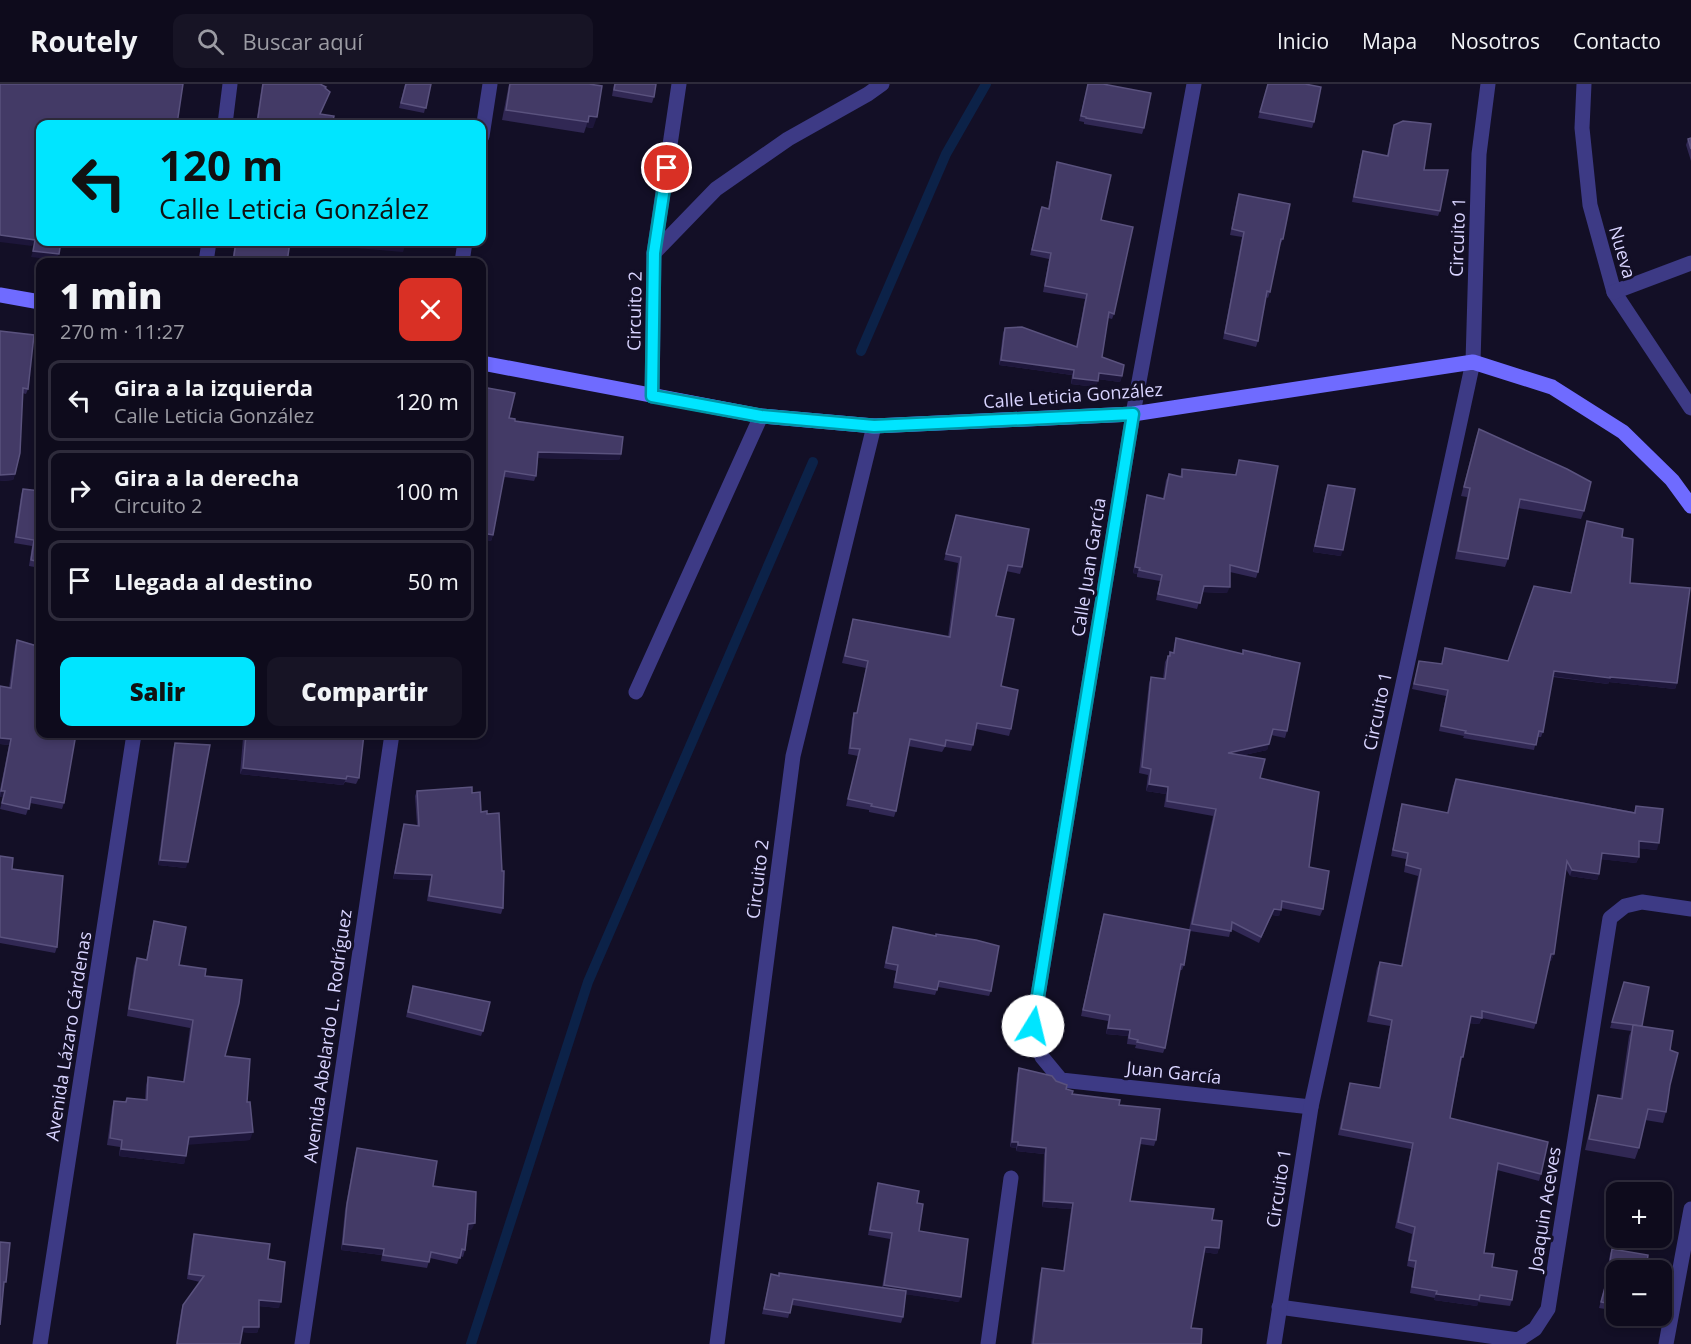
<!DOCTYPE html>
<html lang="es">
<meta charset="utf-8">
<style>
:root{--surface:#0e0b1c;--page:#171425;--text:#f1f3f6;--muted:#9b9ba3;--line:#2e2b3b;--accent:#00e5ff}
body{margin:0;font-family:"Open Sans",sans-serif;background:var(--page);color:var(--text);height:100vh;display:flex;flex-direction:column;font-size:22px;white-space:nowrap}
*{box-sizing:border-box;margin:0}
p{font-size:20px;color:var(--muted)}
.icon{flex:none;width:33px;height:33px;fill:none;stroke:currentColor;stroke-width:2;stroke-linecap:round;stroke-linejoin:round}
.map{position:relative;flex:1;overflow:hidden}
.drawer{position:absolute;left:36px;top:174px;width:450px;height:480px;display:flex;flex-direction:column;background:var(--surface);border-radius:12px;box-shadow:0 3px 9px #0003,0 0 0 2px var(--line)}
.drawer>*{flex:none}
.top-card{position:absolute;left:36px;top:36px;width:450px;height:126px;border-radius:12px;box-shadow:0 3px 9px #0003,0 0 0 2px var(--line);background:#00e5ff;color:#111;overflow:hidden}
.controls{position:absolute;left:1606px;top:1098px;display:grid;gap:12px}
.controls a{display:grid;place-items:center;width:66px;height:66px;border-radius:12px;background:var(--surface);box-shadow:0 3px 9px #0003,0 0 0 2px var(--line);font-size:30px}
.pin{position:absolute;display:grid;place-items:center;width:51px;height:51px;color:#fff;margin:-26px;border:3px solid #fff;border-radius:50%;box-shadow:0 2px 6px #0007}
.me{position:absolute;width:66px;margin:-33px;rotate:9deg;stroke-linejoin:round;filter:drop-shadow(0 0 4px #0008)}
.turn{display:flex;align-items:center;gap:21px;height:126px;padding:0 24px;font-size:27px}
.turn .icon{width:78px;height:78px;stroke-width:2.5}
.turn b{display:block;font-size:42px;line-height:51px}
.round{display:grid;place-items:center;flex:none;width:63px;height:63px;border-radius:12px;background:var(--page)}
.head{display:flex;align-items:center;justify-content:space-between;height:102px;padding:0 24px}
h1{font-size:36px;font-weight:800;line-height:45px}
.button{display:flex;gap:12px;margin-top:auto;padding:12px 24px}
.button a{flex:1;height:69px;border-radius:12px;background:var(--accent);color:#111;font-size:24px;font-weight:800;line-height:69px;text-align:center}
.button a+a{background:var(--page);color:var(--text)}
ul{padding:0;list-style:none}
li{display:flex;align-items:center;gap:18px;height:81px;margin:0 12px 9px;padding:0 12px;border:3px solid var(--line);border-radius:12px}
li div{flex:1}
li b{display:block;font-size:22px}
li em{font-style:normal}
header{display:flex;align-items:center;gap:36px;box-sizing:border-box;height:84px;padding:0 30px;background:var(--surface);border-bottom:2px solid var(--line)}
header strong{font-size:28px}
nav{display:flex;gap:33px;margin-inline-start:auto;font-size:21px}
.search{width:420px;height:54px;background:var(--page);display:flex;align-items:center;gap:15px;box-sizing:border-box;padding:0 21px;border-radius:12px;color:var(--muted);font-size:22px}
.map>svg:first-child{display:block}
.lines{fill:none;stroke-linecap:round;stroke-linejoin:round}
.stream{stroke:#0c2248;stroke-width:10}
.lane{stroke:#3d3a85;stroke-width:15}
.street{stroke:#3d3a85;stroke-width:15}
.secondary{stroke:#6f6bff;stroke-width:15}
.wall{fill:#312854}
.shaded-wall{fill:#1d163a}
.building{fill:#433a66;stroke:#5a527e;stroke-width:1.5}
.route-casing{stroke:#0095a6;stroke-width:15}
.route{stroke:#00e5ff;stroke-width:10}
.labels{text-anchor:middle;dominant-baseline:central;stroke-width:6;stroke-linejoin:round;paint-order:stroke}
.street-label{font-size:18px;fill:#d9d4ff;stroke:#130f26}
</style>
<header>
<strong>Routely</strong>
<div class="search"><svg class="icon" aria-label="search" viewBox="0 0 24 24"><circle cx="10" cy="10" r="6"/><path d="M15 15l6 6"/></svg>Buscar aquí</div>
<nav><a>Inicio</a><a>Mapa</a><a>Nosotros</a><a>Contacto</a></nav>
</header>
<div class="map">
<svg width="1691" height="1260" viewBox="0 0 1691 1260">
<rect width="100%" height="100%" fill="#130f26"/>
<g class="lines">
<g class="stream">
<polyline points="861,267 946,70 986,0"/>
<polyline points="471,1260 588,898 813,378"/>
</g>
<polyline class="lane" points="636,608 761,332"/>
<g class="street">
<polyline points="1194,0 1133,330 1033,942 1042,973 1061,996 1311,1023"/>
<polyline points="1584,0 1582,44 1590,121 1614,208 1691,324"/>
<polyline points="225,40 230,0"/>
<polyline points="482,52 490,0"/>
<polyline points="654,169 716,105 788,55 868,10 882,0"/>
<polyline points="206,178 209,158"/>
<polyline points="462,178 465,158"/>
<polyline points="1614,208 1691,179"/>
<polyline points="652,312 654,169 679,0"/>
<polyline points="1279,1223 1518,1256 1535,1245 1548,1225 1610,834 1625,822 1642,818 1691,825"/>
<polyline points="40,1260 134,650"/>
<polyline points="302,1260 392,650"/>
<polyline points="717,1260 793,672 874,342"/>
<polyline points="988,1260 1011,1094"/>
<polyline points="1274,1260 1311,1023 1473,278 1479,70 1488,0"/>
<polyline points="1666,1260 1691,1125"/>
</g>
<g class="secondary">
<polyline points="0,211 40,218"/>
<polyline points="482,279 761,332 874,342 1133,330 1473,278 1552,303 1623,348 1672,396 1691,422"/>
</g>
</g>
<g class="wall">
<polygon points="262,0 320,0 325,4 328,13 320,30 332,40 256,40"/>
<polygon points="405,0 431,0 424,29 399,24"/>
<polygon points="509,0 589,0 593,44 586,43 584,49 502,36"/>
<polygon points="614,0 656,0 654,13 652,19 612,12"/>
<polygon points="1088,0 1144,44 1142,50 1084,40 1084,38 1079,37"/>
<polygon points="1268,0 1314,38 1312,44 1258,34"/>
<polygon points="1394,41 1424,86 1440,127 1438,132 1352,118 1361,73 1363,67 1387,72 1392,46"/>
<polygon points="1691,54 1691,77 1686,61 1688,55"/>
<polygon points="1057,78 1101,136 1114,230 1112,235 1108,234 1102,273 1122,292 1120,298 1098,295 1096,303 1071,300 1072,291 999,281 1003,249 1005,244 1076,263 1085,215 1043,208 1049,175 1030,171 1041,126 1048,125 1055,84"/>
<polygon points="1239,110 1283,155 1280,161 1270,208 1268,214 1266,213 1258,257 1256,263 1223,255 1242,153 1230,151 1237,115"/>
<polygon points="235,158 290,158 287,178 232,178"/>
<polygon points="34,251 28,305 26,310 22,309 15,390 13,396 0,397"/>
<polygon points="482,303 509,334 515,337 621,370 619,376 538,374 536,392 534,397 504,393 493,451 491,457 482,455"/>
<polygon points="1479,345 1584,427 1581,435 1518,424 1508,475 1505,483 1455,475 1467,413 1461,412 1476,353"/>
<polygon points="1239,376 1258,488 1256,494 1230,488 1227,509 1202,508 1197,525 1156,516 1160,497 1137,493 1137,490 1133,489 1145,417 1147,411 1163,414 1166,396 1169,390 1180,393 1182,385 1235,391"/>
<polygon points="1328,401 1341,472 1313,468 1326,406"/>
<polygon points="23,405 40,407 40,493 38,492 40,484 29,482 32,462 14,459 21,411"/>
<polygon points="956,431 1022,483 1020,490 1006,487 996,532 1001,602 1011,645 1009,652 976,645 973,661 971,667 945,663 942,668 908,662 896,727 894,733 869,728 869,726 846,722 858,672 848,670 852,635 854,629 857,629 866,584 842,579 853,535 948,553 958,479 944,476"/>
<polygon points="1587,437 1622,453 1630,499 1677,599 1675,605 1609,598 1608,600 1553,593 1543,648 1541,653 1537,653 1534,666 1463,654 1464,652 1439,647 1446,612 1412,605 1419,577 1441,580 1445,564 1508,577 1570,509"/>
<polygon points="40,501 40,512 38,512"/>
<polygon points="40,533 40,650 64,719 62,725 30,719 26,731 0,725 3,713 0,713 0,706 9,661 0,660 0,602 9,604 15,562 17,556 36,561"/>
<polygon points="1176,554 1242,570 1243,566 1287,647 1285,654 1271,651 1267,666 1244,671 1260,694 1309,783 1323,825 1320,832 1281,824 1279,832 1272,831 1259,859 1231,845 1229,853 1190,847 1184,881 1182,886 1180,886 1165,964 1163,969 1135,964 1136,961 1127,960 1128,952 1106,950 1108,937 1081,932 1102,836 1104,830 1189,846 1213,732 1164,723 1166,710 1146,707 1148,691 1139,689 1149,599 1151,593 1163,595 1165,578 1168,572 1169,572 1170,568 1173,569 1174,561"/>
<polygon points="245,650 257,650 282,653 283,650 364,650 359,694 356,700 345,698 343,701 240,690 243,654"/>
<polygon points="175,659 186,784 158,781 173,665"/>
<polygon points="1456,695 1634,728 1636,722 1657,766 1639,764 1639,773 1636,779 1601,775 1599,790 1597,796 1570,792 1566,785 1554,870 1551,877 1549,877 1536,939 1534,945 1482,934 1479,940 1469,939 1450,1034 1541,1090 1539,1097 1497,1086 1484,1169 1512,1216 1510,1222 1478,1218 1477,1222 1434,1216 1435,1214 1410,1209 1414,1184 1407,1182 1412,1150 1395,1144 1411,1065 1338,1051 1348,1005 1350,999 1379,1004 1390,942 1367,938 1377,884 1380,878 1401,882 1418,792 1404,788 1406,775 1391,772 1400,726 1402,720 1447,729 1453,702"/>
<polygon points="417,707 472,709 481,728 503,824 501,830 427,817 430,796 393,795 402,746 404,740 417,741 415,712"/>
<polygon points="0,772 12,785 57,863 55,869 0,859"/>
<polygon points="154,837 179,881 205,892 225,972 247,1018 250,1056 188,1060 184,1080 119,1072 120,1063 107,1061 112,1024 114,1017 125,1018 127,1014 145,1016 146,1001 148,993 183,998 190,944 127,932 134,882 137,874 146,876 152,844"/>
<polygon points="893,843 991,907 989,912 938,903 935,911 893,904 896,887 884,884 891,849"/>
<polygon points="413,902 483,947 481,952 406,933"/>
<polygon points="1622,904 1642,942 1670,966 1670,1001 1666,1028 1663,1039 1645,1036 1639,1064 1635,1075 1585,1066 1595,1022 1598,1011 1620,1015 1629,952 1631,947 1610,944"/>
<polygon points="1019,984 1056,997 1072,1010 1119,1021 1156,1056 1154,1062 1140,1060 1130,1117 1212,1136 1219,1164 1217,1170 1204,1168 1191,1244 1201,1260 1031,1260 1040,1190 1042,1184 1063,1187 1071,1125 1042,1123 1044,1070 1016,1067 1016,1064 1010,1063 1017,990"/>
<polygon points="357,1064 433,1102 472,1145 468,1146 465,1166 463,1173 460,1172 457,1180 430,1174 427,1184 381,1177 382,1171 341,1166 345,1126 355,1070"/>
<polygon points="878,1099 917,1119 919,1147 959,1218 906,1210 903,1233 901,1239 792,1221 788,1234 762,1230 771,1190 882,1204 890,1155 868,1151 876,1104"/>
<polygon points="194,1150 268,1175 279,1224 259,1222 259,1243 257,1249 242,1248 240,1260 176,1260 181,1227 183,1221 200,1198 187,1195 192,1156"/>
<polygon points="1612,1165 1617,1186 1617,1227 1599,1224 1605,1201 1610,1170"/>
</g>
<g class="shaded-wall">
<polygon points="589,32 597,33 593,44 586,43"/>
<polygon points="0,151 35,156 32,162 0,158"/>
<polygon points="358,158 405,162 403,168 356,164"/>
<polygon points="33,167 59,170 56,176 31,173"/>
<polygon points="1001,276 1074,286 1072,291 999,281"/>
<polygon points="1099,289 1122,292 1120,298 1097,295"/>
<polygon points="1073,294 1098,297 1096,303 1071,300"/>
<polygon points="538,368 621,370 619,376 536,374"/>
<polygon points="15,390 13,396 0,397 0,391"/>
<polygon points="482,449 493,451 491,457 482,455"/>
<polygon points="1315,462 1343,466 1341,472 1313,468"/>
<polygon points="1135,483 1140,484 1137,490 1133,489"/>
<polygon points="1204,502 1230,503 1227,509 1201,508"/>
<polygon points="1554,587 1610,593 1677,599 1675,605 1609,598 1608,600 1552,592"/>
<polygon points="0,654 11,655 9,661 0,660"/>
<polygon points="1269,660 1267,666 1225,675 1228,669"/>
<polygon points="243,684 346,695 343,701 240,690"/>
<polygon points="1149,700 1168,703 1166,710 1146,707"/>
<polygon points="1,707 5,707 3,713 0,713"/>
<polygon points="1639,757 1659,759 1657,766 1636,764"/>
<polygon points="1602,769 1639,773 1636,779 1599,775"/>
<polygon points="160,776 188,778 186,784 158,781"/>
<polygon points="1572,786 1599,790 1597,796 1570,792"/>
<polygon points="395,789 432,791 430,796 393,795"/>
<polygon points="1274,825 1281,826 1279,832 1272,831 1259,859"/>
<polygon points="1551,870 1554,870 1551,877 1548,876"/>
<polygon points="1471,932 1482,934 1479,940 1468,939"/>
<polygon points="1108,944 1130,946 1128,952 1106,950"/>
<polygon points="253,1048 250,1056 186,1061 189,1053"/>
<polygon points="1012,1058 1018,1058 1016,1064 1010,1063"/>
<polygon points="1018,1061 1046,1064 1044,1070 1016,1067"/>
<polygon points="121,1065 186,1072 184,1080 119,1072"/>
<polygon points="1044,1117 1073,1119 1071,1125 1042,1123"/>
<polygon points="475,1139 472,1145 466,1146 468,1140"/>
<polygon points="343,1160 384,1165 382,1171 341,1166"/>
<polygon points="1205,1163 1219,1164 1217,1170 1203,1168"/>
<polygon points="884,1201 961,1213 959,1218 882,1207"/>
<polygon points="1436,1210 1479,1216 1477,1222 1434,1216"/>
<polygon points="259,1216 281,1218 279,1224 257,1222"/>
<polygon points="243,1243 259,1243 257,1249 241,1248"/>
</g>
<g class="building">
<polygon points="0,0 183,0 177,40 40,40 40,158 61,158 59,170 33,167 35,156 0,151"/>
<polygon points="263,0 320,0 326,3 325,4 330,8 320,30 334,32 332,40 257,40"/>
<polygon points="406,0 431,0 426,24 401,19"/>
<polygon points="510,0 589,0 602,2 597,33 589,32 588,38 506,26"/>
<polygon points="615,0 656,0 654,13 614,6"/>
<polygon points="1088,0 1103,0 1151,9 1144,44 1086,34 1086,33 1081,32"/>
<polygon points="1268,0 1305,0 1321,3 1314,38 1260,28"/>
<polygon points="1403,37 1431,40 1424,86 1448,86 1440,127 1354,113 1363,67 1388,72 1394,41"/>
<polygon points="1691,54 1691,65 1688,55"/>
<polygon points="1057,78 1111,91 1101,136 1133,143 1114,230 1109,228 1102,273 1124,281 1122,292 1099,289 1098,297 1073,294 1074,286 1001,276 1005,244 1022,243 1077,263 1087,210 1045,202 1051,169 1032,166 1041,126 1042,123 1049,125"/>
<polygon points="1239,110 1290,120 1283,155 1281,155 1270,208 1267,207 1258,257 1225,249 1244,148 1232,145"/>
<polygon points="236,158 290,158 287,178 233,178"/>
<polygon points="358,158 406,158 405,162"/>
<polygon points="0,247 34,251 28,305 23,304 20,369 15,390 0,391"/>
<polygon points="482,303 515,309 509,334 515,335 515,337 623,353 621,370 538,368 536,392 505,387 493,451 482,449"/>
<polygon points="1479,345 1567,385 1591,398 1584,427 1520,415 1508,475 1458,467 1470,404 1464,403"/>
<polygon points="1239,376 1278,382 1258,488 1230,481 1230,503 1204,502 1200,519 1158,510 1162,491 1139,486 1140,484 1135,483 1147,411 1164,415 1169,390 1182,393 1182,385 1236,391"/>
<polygon points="1328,401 1355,405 1343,466 1315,462"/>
<polygon points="23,405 40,407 40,478 31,476 34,456 16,453"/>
<polygon points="956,431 1029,445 1022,483 1008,481 996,532 1014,535 1001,602 1018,606 1011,645 977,639 973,661 946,656 945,662 910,655 896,727 871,722 872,720 848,715 860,665 850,664 854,629 857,629 868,577 845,572 853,535 950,553 961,473 946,470"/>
<polygon points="1587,437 1623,445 1622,453 1633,455 1630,499 1690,504 1677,599 1610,593 1610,594 1554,587 1543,648 1539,647 1536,661 1465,649 1466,647 1441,642 1448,606 1414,600 1419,577 1442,580 1445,564 1508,577 1534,502 1571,509"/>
<polygon points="40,541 40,650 76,650 64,719 31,713 29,725 2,719 5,707 1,707 11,655 0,654 0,602 11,604 17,556 37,562"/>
<polygon points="1176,554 1243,570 1243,566 1300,579 1287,647 1273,645 1269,660 1228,669 1265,675 1260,694 1319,708 1309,783 1329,787 1323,825 1282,817 1281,826 1274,825 1261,853 1232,838 1231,847 1192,840 1216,725 1167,717 1168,703 1149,700 1151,685 1142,683 1151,593 1165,595 1168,572 1170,572 1170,568 1174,569"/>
<polygon points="246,650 257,650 283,653 284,650 364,650 359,694 347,692 346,695 243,684"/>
<polygon points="175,659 210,661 188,778 160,776"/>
<polygon points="1456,695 1635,729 1636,722 1663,725 1659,759 1639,757 1639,773 1602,769 1599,790 1572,786 1567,777 1554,870 1551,870 1536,939 1482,927 1482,934 1471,932 1463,973 1461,973 1450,1034 1548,1058 1541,1090 1498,1079 1484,1169 1494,1170 1492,1183 1517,1187 1512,1216 1480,1211 1479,1216 1436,1210 1437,1207 1412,1203 1416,1177 1409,1176 1415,1143 1398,1138 1413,1059 1341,1045 1350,999 1380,1004 1392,936 1370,931 1380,878 1402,882 1421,785 1406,781 1408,769 1393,766 1402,720 1448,729"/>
<polygon points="472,703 472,709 480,708 481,728 487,727 487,730 499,729 502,787 504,787 503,824 429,812 432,791 395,789 404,740 419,742 417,707"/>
<polygon points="0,772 13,774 12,785 63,792 57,863 0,853"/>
<polygon points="1104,830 1190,846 1184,881 1181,880 1165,964 1137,958 1138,956 1129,954 1130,946 1108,944 1110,931 1083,926"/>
<polygon points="154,837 186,843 179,881 206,885 205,892 242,896 239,919 225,972 250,975 247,1018 250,1018 253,1048 189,1053 186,1072 121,1065 122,1056 110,1054 114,1017 126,1018 127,1014 147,1016 148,993 184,998 193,936 129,925 137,874 147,876"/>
<polygon points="893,843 936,852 936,850 976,856 999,862 991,907 939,897 937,906 895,898 898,881 886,879"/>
<polygon points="1624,898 1649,903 1642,942 1612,938"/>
<polygon points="413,902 490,918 483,947 408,928"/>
<polygon points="1633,941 1673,947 1670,966 1678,969 1670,1001 1666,1028 1648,1025 1639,1064 1589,1055 1598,1011 1622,1015"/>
<polygon points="1019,984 1052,992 1056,997 1067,1001 1066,1005 1073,1007 1072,1010 1120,1016 1119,1021 1160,1025 1156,1056 1141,1054 1130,1117 1214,1125 1212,1136 1222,1137 1219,1164 1205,1163 1191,1244 1202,1245 1201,1260 1033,1260 1042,1184 1064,1187 1073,1119 1044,1117 1046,1064 1018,1061 1018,1058 1012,1058"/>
<polygon points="357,1064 437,1077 433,1102 476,1108 475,1139 468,1140 465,1166 462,1165 460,1174 431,1168 429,1178 383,1171 384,1165 343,1160 347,1120"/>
<polygon points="878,1099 919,1107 917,1119 923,1120 919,1147 968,1155 961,1213 884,1201 892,1149 870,1146"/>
<polygon points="194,1150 270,1160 268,1175 285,1178 281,1218 259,1216 259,1243 243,1243 240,1260 177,1260 183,1221 204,1192 189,1190"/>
<polygon points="0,1158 10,1159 6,1198 4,1198 0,1241"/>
<polygon points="1612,1165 1648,1171 1646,1186 1617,1186 1617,1221 1601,1218 1607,1196"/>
<polygon points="779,1189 906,1207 903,1233 793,1215 790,1229 764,1225 771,1190 779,1192"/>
</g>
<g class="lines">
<defs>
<polyline id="route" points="667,84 654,169 652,312 761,332 874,342 1133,330 1033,942"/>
</defs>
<use href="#route" class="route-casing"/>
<use href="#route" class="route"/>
</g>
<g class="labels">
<g class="street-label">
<text transform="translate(1457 153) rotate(-88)">Circuito 1</text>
<text transform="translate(1623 168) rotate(74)">Nueva</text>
<text transform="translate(634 227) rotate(-89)">Circuito 2</text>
<text transform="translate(1073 311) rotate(-4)">Calle Leticia González</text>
<text transform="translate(1088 483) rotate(-81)">Calle Juan García</text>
<text transform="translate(1377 627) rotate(-78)">Circuito 1</text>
<text transform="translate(757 795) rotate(-83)">Circuito 2</text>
<text transform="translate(68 952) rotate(-81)">Avenida Lázaro Cárdenas</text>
<text transform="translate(327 952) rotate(-82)">Avenida Abelardo L. Rodríguez</text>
<text transform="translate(1174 988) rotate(6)">Juan García</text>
<text transform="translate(1278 1104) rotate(-81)">Circuito 1</text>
<text transform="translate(1544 1125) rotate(-81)">Joaquin Aceves</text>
</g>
</g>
</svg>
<div class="controls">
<a>+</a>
<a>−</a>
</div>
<div class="pin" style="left:667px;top:84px;background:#d93025"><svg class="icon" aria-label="arrive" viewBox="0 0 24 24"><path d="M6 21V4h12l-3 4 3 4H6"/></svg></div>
<svg class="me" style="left:1033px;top:942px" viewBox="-20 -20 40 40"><circle r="19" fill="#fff"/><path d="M0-13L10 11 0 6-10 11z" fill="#00e5ff"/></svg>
<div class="top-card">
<div class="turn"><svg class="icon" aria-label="left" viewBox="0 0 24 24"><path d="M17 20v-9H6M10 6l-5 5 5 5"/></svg><div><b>120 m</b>Calle Leticia González</div></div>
</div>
<section class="drawer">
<div class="head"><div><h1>1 min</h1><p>270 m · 11:27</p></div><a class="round" style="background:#d93025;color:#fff"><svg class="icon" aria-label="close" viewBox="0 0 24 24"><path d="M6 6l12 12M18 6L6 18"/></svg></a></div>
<ul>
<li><svg class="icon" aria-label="left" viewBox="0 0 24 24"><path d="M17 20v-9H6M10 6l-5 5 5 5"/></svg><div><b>Gira a la izquierda</b><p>Calle Leticia González</p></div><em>120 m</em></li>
<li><svg class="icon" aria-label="right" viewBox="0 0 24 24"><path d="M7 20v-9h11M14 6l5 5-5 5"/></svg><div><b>Gira a la derecha</b><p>Circuito 2</p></div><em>100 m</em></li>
<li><svg class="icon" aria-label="arrive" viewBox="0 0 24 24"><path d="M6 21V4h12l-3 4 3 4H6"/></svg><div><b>Llegada al destino</b></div><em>50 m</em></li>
</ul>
<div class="button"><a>Salir</a><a>Compartir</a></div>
</section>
</div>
